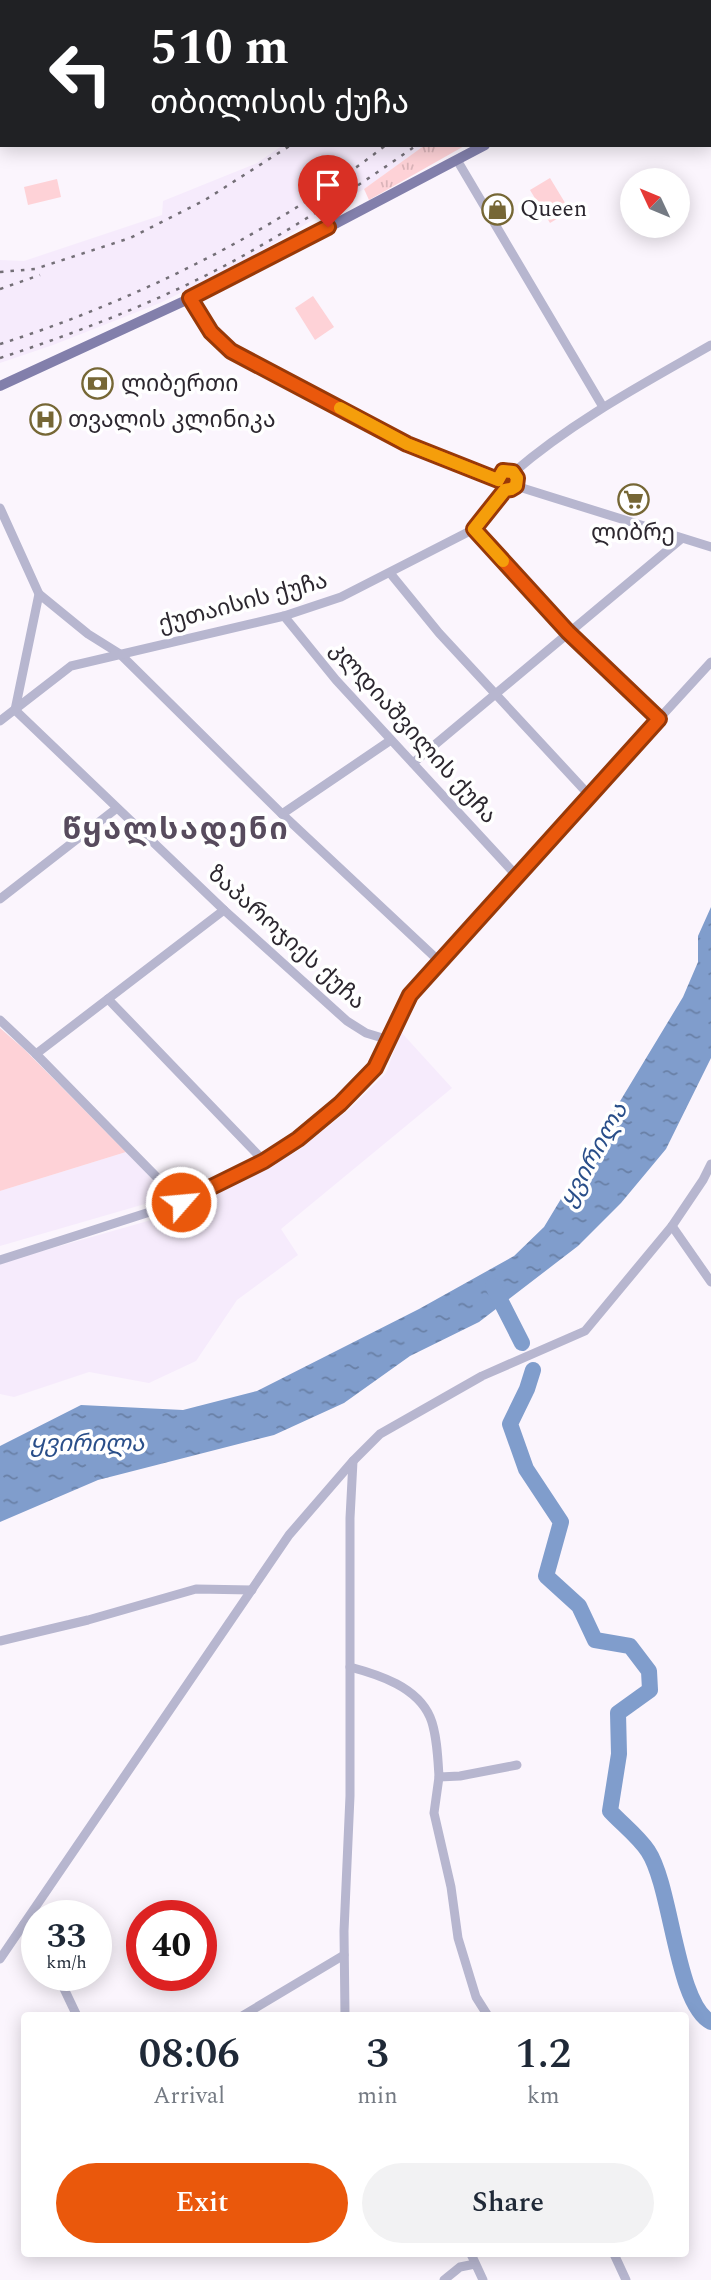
<!DOCTYPE html>
<meta charset="utf-8">
<style>
:root{--surface:#fff;--page:#f2f2f3;--text:#1f2937;--muted:#747a83;--accent:#ea580c}
body{margin:0;font-family:Spectral,"Noto Sans Georgian",serif;background:var(--page);color:var(--text);height:100vh;display:flex;flex-direction:column;font-size:26px;white-space:nowrap}
*{box-sizing:border-box;margin:0}
p{font-size:23px;color:var(--muted)}
.icon{flex:none;width:38px;height:38px;fill:none;stroke:currentColor;stroke-width:2;stroke-linecap:round;stroke-linejoin:round}
.map{position:relative;flex:1;overflow:hidden}
.drawer{position:absolute;left:21px;top:2012px;width:668px;height:245px;display:flex;flex-direction:column;background:var(--surface);border-radius:7px;box-shadow:0 4px 18px #0003}
.drawer>*{flex:none}
.hud{position:absolute;left:0px;top:0px;width:712px;height:147px;box-shadow:0 4px 18px #0003;background:#202124;color:#fff;overflow:hidden}
.needle{width:46px;rotate:314deg}
.buttons{position:absolute;left:620px;top:168px;display:grid;gap:14px}
.buttons a{display:grid;place-items:center;width:70px;height:70px;border-radius:50%;background:var(--surface);box-shadow:0 4px 18px #0003;font-size:35px}
.speed{position:absolute;left:21px;top:1900px;display:flex;gap:14px;font-size:35px;font-weight:700;text-align:center}
.speed>*{display:grid;place-content:center;width:91px;height:91px;border-radius:50%;background:var(--surface);box-shadow:0 4px 18px #0003;line-height:1}
.speed small{font-size:18px;font-weight:400}
.speed .limit{border:10px solid #d22;background:#fff;color:#111}
.pin{position:absolute;display:grid;place-items:center;width:60px;height:60px;color:#fff;margin:-72px -30px;border-radius:50% 50% 50% 0;rotate:-45deg;box-shadow:0 0 7px #0007}
.pin .icon{rotate:45deg}
.me{position:absolute;width:77px;margin:-38px;rotate:63deg;stroke-linejoin:round;filter:drop-shadow(0 0 5px #0008)}
.turn{display:flex;align-items:center;gap:24px;height:147px;padding:0 35px;font-size:32px}
.turn .icon{width:91px;height:91px;stroke-width:2.5}
.turn b{display:block;font-size:49px;line-height:60px}
.eta{display:flex;justify-content:space-evenly;align-items:center;height:119px;text-align:center}
.eta b{font-size:42px;font-weight:600;line-height:49px}
.action{display:flex;gap:14px;margin-top:auto;padding:14px 35px}
.action a{flex:1;height:80px;border-radius:42px;background:var(--accent);color:#fff;font-size:28px;font-weight:600;line-height:80px;text-align:center}
.action a+a{background:var(--page);color:var(--text)}
.map>svg:first-child{display:block}
.built{fill:#f6ebfc}
.green{fill:#fed2d7}
.park{fill:url(#park-tufts)}
.water{fill:url(#water-ripples)}
.lines{fill:none;stroke-linecap:round;stroke-linejoin:round}
.river{stroke:#809dcc;stroke-width:16}
.minor{stroke:#b7b6cf;stroke-width:9}
.major{stroke:#827fab;stroke-width:10}
.rail{stroke:#746f77;stroke-width:2.5;stroke-dasharray:3.5 7;stroke-linecap:butt}
.route-casing{stroke:#983908;stroke-width:18}
.route{stroke:#ea580c;stroke-width:12}
.slow{stroke:#f59e0b;stroke-width:12}
.labels{text-anchor:middle;dominant-baseline:central;stroke-width:7;stroke-linejoin:round;paint-order:stroke}
.poi-label{font-size:23px;fill:#2c272f;stroke:#fff;text-anchor:start}
.street-label{font-size:23px;fill:#2c272f;stroke:#fff}
.water-label{font-size:24px;font-style:italic;fill:#294e89;stroke:#fff}
.district-label{font-size:30px;font-weight:bold;letter-spacing:2px;fill:#574b5d;stroke:#fff}
</style>
<div class="map">
<svg width="711" height="2280" viewBox="0 0 711 2280">
<defs>
<pattern id="park-tufts" width="24" height="20" patternUnits="userSpaceOnUse" patternTransform="scale(1.75)"><rect width="24" height="20" fill="#fed2d7"/><path d="M3 7l-1-3M5 7V3M7 7l1-3M15 17l-1-3M17 17v-4M19 17l1-3" fill="none" stroke="#dab4b9"/></pattern>
<pattern id="water-ripples" width="26" height="14" patternUnits="userSpaceOnUse" patternTransform="scale(1.75)"><rect width="26" height="14" fill="#809dcc"/><path d="M2 4q2-2 4 0t4 0M15 11q2-2 4 0t4 0" fill="none" stroke="#6980a6"/></pattern>
</defs>
<rect width="100%" height="100%" fill="#fbf5fd"/>
<g class="built">
<polygon points="283,145 425,145 364,189 241,263 160,303 53,345 0,363 0,260 24,261 162,215 163,201 257,163"/>
<polygon points="401,1032 452,1088 281,1229 298,1255 237,1300 196,1361 149,1383 89,1372 14,1397 0,1394 0,1263 176,1213 248,1179 299,1150 351,1108 386,1073"/>
<polygon points="126,1152 169,1197 0,1246 0,1191"/>
</g>
<g class="green">
<polygon points="550,178 570,211 550,223 530,190"/>
<polygon points="57,179 61,197 28,205 24,187"/>
<polygon points="313,296 334,327 315,340 295,308"/>
<polygon points="0,1028 24,1049 126,1152 0,1191"/>
</g>
<polygon class="park" points="425,145 466,145 369,200 364,189"/>
<polygon class="water" points="711,907 711,1058 666,1149 621,1203 578,1246 479,1322 410,1356 344,1403 274,1435 98,1480 0,1522 0,1446 81,1405 183,1410 257,1391 419,1309 514,1256 544,1227 683,997 698,962 698,936"/>
<g class="lines">
<g class="river">
<polyline points="493,1286 522,1343"/>
<path d="M533,1370L527,1389L510,1424L526,1469L561,1522L546,1576L579,1606L595,1640L630,1646L649,1671L650,1690L618,1713L619,1754L610,1811C622,1824 638,1836 648,1851C672,1887 676,2005 711,2022"/>
</g>
<g class="minor">
<polyline points="246,0 247,2"/>
<polyline points="323,2 325,0"/>
<polyline points="0,91 2,91"/>
<polyline points="457,160 603,407"/>
<polyline points="190,298 211,332 231,351 407,444 497,480"/>
<circle cx="507" cy="480" r="10"/>
<path d="M514,472C573,421 643,384 711,345"/>
<polyline points="516,486 711,547"/>
<polyline points="0,508 39,594 15,710 224,910 347,1021 366,1033 389,1040"/>
<polyline points="474,529 568,632 659,719"/>
<polyline points="390,573 439,633 589,795"/>
<polyline points="39,594 88,634 120,654 282,814 439,961"/>
<polyline points="284,616 336,680 516,875"/>
<polyline points="0,721 71,666 284,616 341,597 474,529 505,490"/>
<polyline points="413,763 681,539"/>
<polyline points="282,814 391,740"/>
<polyline points="0,899 117,808"/>
<polyline points="108,999 264,1161"/>
<polyline points="0,1020 36,1054 181,1202"/>
<polyline points="36,1054 224,910"/>
<polyline points="672,1226 711,1282"/>
<polyline points="0,1260 181,1202 264,1161 298,1139 340,1104 375,1068 410,995 516,875 711,662"/>
<polyline points="0,1641 88,1620 196,1589 252,1590"/>
<path d="M350,1667C380,1675 417,1687 430,1717C437,1733 438,1760 439,1777L460,1776L517,1765"/>
<polyline points="439,1777 434,1813 451,1887 458,1938 476,1997 488,2016"/>
<polyline points="24,1924 37,1935"/>
<polyline points="0,1959 289,1535 353,1461 380,1434 482,1376 585,1331 672,1226 703,1180 711,1164"/>
<polyline points="58,1976 77,2016"/>
<polyline points="242,2016 344,1955"/>
<polyline points="345,2016 344,1931 350,1796 350,1518 353,1461"/>
<polyline points="471,2254 483,2280"/>
<polyline points="614,2254 626,2280"/>
<polyline points="444,2280 460,2267 475,2264"/>
</g>
<g class="major">
<polyline points="669,2 671,0"/>
<polyline points="0,386 219,285 485,145"/>
</g>
<g class="rail">
<polyline points="566,2 568,0"/>
<polyline points="0,272 35,269 130,238 205,200 291,145"/>
<polyline points="0,289 40,275"/>
<path d="M0,344C133,302 276,231 386,145"/>
<path d="M0,358C88,329 175,295 255,249C311,217 364,182 417,145"/>
</g>
</g>
<g class="lines">
<defs>
<polyline id="route" points="181,1202 264,1161 298,1139 340,1104 375,1068 410,995 659,719 568,632 474,529 505,490 511,489 516,486 517,478 513,472 503,471 498,480 407,444 231,351 211,332 190,298 328,227"/>
</defs>
<use href="#route" class="route-casing"/>
<use href="#route" class="route"/>
<polyline class="slow" points="340,408 407,444 498,480 503,471 513,472 517,478 516,486 511,489 505,490 474,529 503,561"/>
</g>
<defs>
<symbol id="shop-ring" viewBox="-11 -11 22 22"><circle r="9.5" fill="#fff" stroke="#766735" stroke-width="1.5"/><path d="M-5-2.5h2.3a2.7 3.5 0 0 1 5.4 0H5L5.5 6h-11ZM-1.5-2.5h3a1.5 2.3 0 0 0-3 0Z" fill="#766735"/></symbol>
<symbol id="bank-ring" viewBox="-11 -11 22 22"><circle r="9.5" fill="#fff" stroke="#766735" stroke-width="1.5"/><path d="M-6-4H6V4H-6ZM0-2.3a2.3 2.3 0 1 0 0 4.6a2.3 2.3 0 1 0 0-4.6Z" fill="#766735"/></symbol>
<symbol id="hospital-ring" viewBox="-11 -11 22 22"><circle r="9.5" fill="#fff" stroke="#766735" stroke-width="1.5"/><path d="M-5-5h3v3.5h4V-5h3V5h-3V1.5h-4V5h-3Z" fill="#766735"/></symbol>
<symbol id="supermarket-ring" viewBox="-11 -11 22 22"><circle r="9.5" fill="#fff" stroke="#766735" stroke-width="1.5"/><path d="M-6-5.5h2.5l.6 2H6L4.5 2H-2.5L-4.4-4H-6ZM-1.5 3.2a1.3 1.3 0 1 0 .1 0ZM3 3.2a1.3 1.3 0 1 0 .1 0Z" fill="#766735"/></symbol>
</defs>
<g fill-rule="evenodd">
<use href="#shop-ring" x="480" y="192" width="35" height="35"/>
<use href="#bank-ring" x="80" y="366" width="35" height="35"/>
<use href="#hospital-ring" x="28" y="402" width="35" height="35"/>
<use href="#supermarket-ring" x="616" y="482" width="35" height="35"/>
</g>
<g class="labels">
<g class="poi-label">
<text x="520" y="209">Queen</text>
<text x="121" y="384">ლიბერთი</text>
<text x="68" y="420">თვალის კლინიკა</text>
<text x="633" y="533" text-anchor="middle">ლიბრე</text>
</g>
<g class="street-label">
<text transform="translate(243 603) rotate(-15)">ქუთაისის ქუჩა</text>
<text transform="translate(413 733) rotate(48)">კლდიაშვილის ქუჩა</text>
<text transform="translate(286 938) rotate(42)">ზაპაროჯიეს ქუჩა</text>
</g>
<g class="water-label">
<text transform="translate(594 1155) rotate(-61)">ყვირილა</text>
<text x="87" y="1444">ყვირილა</text>
</g>
<g class="district-label">
<text x="176" y="830">წყალსადენი</text>
</g>
</g>
</svg>
<div class="buttons">
<a><svg class="needle" viewBox="-14 -14 28 28"><path d="M0-13l5 13h-10z" fill="#e53935"/><path d="M0 13l5-13h-10z" fill="#747a83"/></svg></a>
</div>
<div class="speed"><div>33<small>km/h</small></div><div class="limit">40</div></div>
<div class="pin" style="left:328px;top:227px;background:#d93025"><svg class="icon" aria-label="arrive" viewBox="0 0 24 24"><path d="M6 21V4h12l-3 4 3 4H6"/></svg></div>
<svg class="me" style="left:181px;top:1202px" viewBox="-20 -20 40 40"><circle r="17" fill="#ea580c" stroke="#fff" stroke-width="3"/><path d="M0-11L8 9 0 5-8 9z" fill="#fff"/></svg>
<div class="hud">
<div class="turn"><svg class="icon" aria-label="left" viewBox="0 0 24 24"><path d="M17 20v-9H6M10 6l-5 5 5 5"/></svg><div><b>510 m</b>თბილისის ქუჩა</div></div>
</div>
<section class="drawer">
<div class="eta">
<div><b>08:06</b><p>Arrival</p></div>
<div><b>3</b><p>min</p></div>
<div><b>1.2</b><p>km</p></div>
</div>
<div class="action"><a>Exit</a><a>Share</a></div>
</section>
</div>
